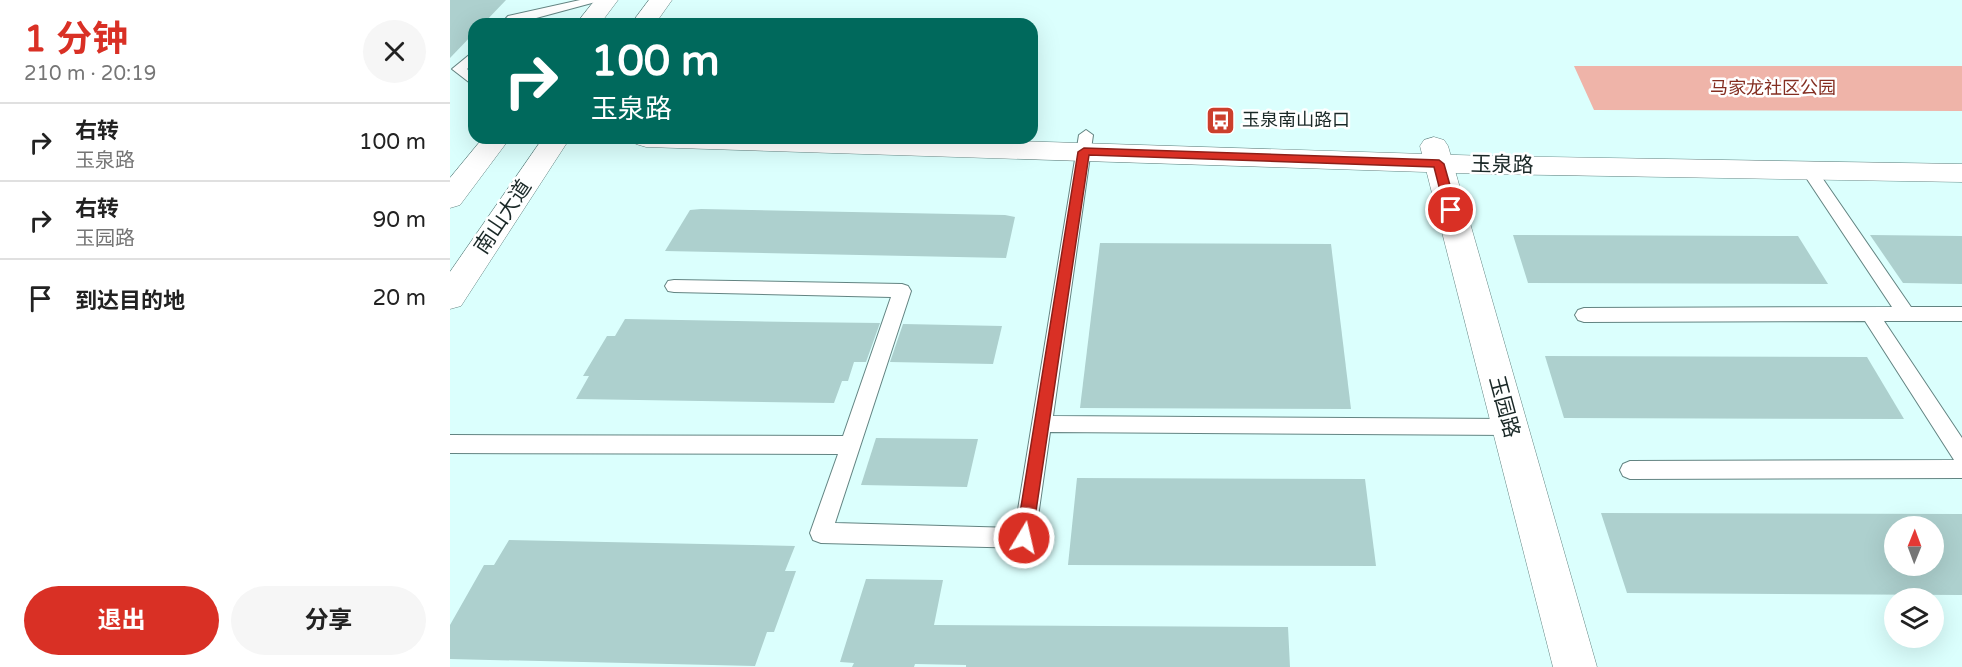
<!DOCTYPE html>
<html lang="zh">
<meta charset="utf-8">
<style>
:root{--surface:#fff;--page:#f6f6f6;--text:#222;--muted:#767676;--line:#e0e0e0;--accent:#d93025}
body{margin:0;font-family:"Varela Round","Noto Sans SC",sans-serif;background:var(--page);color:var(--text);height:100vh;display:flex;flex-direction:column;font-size:22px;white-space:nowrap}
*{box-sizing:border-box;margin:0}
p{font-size:20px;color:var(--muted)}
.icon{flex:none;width:33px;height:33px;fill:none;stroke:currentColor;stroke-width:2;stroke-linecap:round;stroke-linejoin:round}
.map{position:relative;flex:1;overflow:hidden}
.details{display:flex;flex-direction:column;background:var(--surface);width:450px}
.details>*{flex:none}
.top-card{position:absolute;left:18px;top:18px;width:570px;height:126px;border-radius:18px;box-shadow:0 6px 24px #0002;background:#00695c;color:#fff;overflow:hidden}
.needle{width:39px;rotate:1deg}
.fabs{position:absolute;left:1434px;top:516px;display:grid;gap:12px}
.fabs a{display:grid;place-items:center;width:60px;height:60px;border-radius:50%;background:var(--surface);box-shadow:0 6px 24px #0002;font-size:30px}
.pin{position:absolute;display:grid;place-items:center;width:51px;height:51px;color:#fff;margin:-26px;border:3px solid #fff;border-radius:50%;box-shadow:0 2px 6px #0007}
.me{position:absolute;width:66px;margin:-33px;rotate:9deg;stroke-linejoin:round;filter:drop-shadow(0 0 4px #0008)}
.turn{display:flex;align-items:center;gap:21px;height:126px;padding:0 24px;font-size:27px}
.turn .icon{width:78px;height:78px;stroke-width:2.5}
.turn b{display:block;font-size:42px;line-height:51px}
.round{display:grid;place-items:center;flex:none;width:63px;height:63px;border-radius:32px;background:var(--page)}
.headline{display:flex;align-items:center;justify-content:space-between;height:102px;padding:0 24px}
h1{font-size:36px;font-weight:700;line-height:45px;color:var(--accent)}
.primary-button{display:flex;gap:12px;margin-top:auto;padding:12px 24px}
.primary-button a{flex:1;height:69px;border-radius:36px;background:var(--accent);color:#fff;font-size:24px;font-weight:700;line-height:69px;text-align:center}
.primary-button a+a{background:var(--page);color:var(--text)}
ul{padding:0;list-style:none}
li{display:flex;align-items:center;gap:18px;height:78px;padding:0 24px;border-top:2px solid var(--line)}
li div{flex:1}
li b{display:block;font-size:22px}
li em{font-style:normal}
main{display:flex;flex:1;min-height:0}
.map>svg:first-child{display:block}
.green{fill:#efb4a9}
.building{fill:#add0ce;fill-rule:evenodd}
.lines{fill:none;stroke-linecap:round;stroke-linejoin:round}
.service-casing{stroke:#638482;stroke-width:2}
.minor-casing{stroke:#638482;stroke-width:1}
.tertiary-casing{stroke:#638482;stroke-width:1}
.primary-casing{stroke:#638482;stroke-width:1}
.service{fill:#fff;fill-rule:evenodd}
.minor{fill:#fff;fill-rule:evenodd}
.tertiary{fill:#fff;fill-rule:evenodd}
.primary{fill:#fff;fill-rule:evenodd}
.route{fill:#d93025;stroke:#8d1f18;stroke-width:1.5}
.labels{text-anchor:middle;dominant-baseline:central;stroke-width:5;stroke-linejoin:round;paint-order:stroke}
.far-park-label{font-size:18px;fill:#842e21;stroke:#fff}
.far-poi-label{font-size:18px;fill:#1a2827;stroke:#fff;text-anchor:start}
.street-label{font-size:21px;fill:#1a2827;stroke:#fff}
</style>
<main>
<section class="details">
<div class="headline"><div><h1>1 分钟</h1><p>210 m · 20:19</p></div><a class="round"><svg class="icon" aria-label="close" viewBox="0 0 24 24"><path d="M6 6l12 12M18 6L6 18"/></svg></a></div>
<ul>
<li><svg class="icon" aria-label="right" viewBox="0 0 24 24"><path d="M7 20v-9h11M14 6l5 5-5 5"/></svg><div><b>右转</b><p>玉泉路</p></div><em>100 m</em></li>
<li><svg class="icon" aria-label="right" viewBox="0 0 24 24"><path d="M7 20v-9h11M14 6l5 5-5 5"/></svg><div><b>右转</b><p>玉园路</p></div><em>90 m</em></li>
<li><svg class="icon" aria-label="arrive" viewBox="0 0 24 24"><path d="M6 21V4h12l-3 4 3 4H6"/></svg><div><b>到达目的地</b></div><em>20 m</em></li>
</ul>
<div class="primary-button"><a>退出</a><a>分享</a></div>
</section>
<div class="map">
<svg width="1512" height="667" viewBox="0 0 1512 667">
<rect width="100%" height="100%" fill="#dbfffd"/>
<polygon class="green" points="1124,66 1512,66 1512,111 1144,110"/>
<g class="building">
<polygon points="0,0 56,0 33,24 24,24 24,33 0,58"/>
<polygon points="251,209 555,215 565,217 556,258 215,251 240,210"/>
<polygon points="1063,235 1348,236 1378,284 1078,283"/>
<polygon points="1420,235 1512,236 1512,284 1453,283"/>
<polygon points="650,243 881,244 901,409 630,408"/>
<polygon points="175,319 345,322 430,323 416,362 404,362 398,381 392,381 384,403 126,399 139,376 133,376 157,336 165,336"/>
<polygon points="453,324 552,326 543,364 440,362"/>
<polygon points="1095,356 1417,357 1454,419 1114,418"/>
<polygon points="426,438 528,439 517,487 411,485"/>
<polygon points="627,478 915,479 926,566 618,565"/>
<path d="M1151,513L1512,514V595L1177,593ZM1444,526H1484V566H1444Z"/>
<polygon points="59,540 345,546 335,571 346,571 324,632 317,632 305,666 0,659 0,625 34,565 44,565"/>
<polygon points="416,579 493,580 484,625 838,627 840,667 516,667 516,665 465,664 464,667 402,667 404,663 390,662"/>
</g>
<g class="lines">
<defs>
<g id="service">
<polygon points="130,0 153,0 64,24 51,24 58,16"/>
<polygon points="24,51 24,62 17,69 24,75 24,86 2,69"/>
<polygon points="636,130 643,135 603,416 1059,419 1066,421 1069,427 1066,433 1059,435 600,432 585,538 582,545 574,548 371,543 363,540 360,533 388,454 0,453 0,435 393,436 441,297 224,292 218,291 215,286 218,281 224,280 452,284 458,286 461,291 385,523 565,528 629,135"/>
<polygon points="1359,165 1364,166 1461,307 1512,307 1512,321 1434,321 1512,438 1512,478 1180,479 1173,476 1170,470 1173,464 1180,461 1504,460 1415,321 1134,322 1128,320 1125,315 1128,310 1134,308 1442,307 1351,170"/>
</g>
<polygon id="minor" points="984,137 994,140 998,146 1147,667 1103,667 970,146 974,140"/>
<polygon id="tertiary" points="183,138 471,138 1038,156 1512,164 1512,182 1038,174 196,147 186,144"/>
<g id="primary">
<polygon points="145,0 168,0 150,24 126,24"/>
<polygon points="199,0 222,0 205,24 181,24"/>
<polygon points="33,138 60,138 10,205 0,208 0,178"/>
<polygon points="93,138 120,138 11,306 0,309 0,272"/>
</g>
</defs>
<use href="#service" class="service-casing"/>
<use href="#minor" class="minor-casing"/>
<use href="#tertiary" class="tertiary-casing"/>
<use href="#primary" class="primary-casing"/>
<use href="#service" class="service"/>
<use href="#minor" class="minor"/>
<use href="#tertiary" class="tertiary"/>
<use href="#primary" class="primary"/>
</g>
<polygon class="route" points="634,148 989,160 994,164 1007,210 1001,214 995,210 984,167 639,155 582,538 580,543 574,545 568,543 566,538 628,152"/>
<defs>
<symbol id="bus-square" viewBox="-11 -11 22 22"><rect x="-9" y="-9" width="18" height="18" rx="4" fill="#cc3f2c" stroke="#fff"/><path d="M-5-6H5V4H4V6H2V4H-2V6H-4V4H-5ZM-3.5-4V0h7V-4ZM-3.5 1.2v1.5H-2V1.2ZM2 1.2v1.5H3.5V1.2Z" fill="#fff"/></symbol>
</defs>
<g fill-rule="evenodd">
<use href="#bus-square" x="754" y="104" width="33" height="33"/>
</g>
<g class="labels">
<g class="far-park-label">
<text x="1323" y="88">马家龙社区公园</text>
</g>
<g class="far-poi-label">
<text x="792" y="120">玉泉南山路口</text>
</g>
<g class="street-label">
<text transform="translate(1052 165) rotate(1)">玉泉路</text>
<text transform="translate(53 217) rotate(-56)">南山大道</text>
<text transform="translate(1054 407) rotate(75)">玉园路</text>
</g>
</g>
</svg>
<div class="fabs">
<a><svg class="needle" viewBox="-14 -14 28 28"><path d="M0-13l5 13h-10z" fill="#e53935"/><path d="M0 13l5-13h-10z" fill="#767676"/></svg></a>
<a><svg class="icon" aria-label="layers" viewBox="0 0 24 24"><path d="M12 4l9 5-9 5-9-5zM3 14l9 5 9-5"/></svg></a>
</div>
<div class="pin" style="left:1001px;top:210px;background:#d93025"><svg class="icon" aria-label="arrive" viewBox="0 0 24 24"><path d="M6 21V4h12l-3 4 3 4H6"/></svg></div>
<svg class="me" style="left:574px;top:538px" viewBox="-20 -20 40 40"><circle r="17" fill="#d93025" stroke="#fff" stroke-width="3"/><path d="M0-11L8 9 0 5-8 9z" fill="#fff"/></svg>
<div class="top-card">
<div class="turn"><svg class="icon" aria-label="right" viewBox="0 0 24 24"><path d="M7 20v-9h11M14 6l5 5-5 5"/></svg><div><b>100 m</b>玉泉路</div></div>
</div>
</div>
</main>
